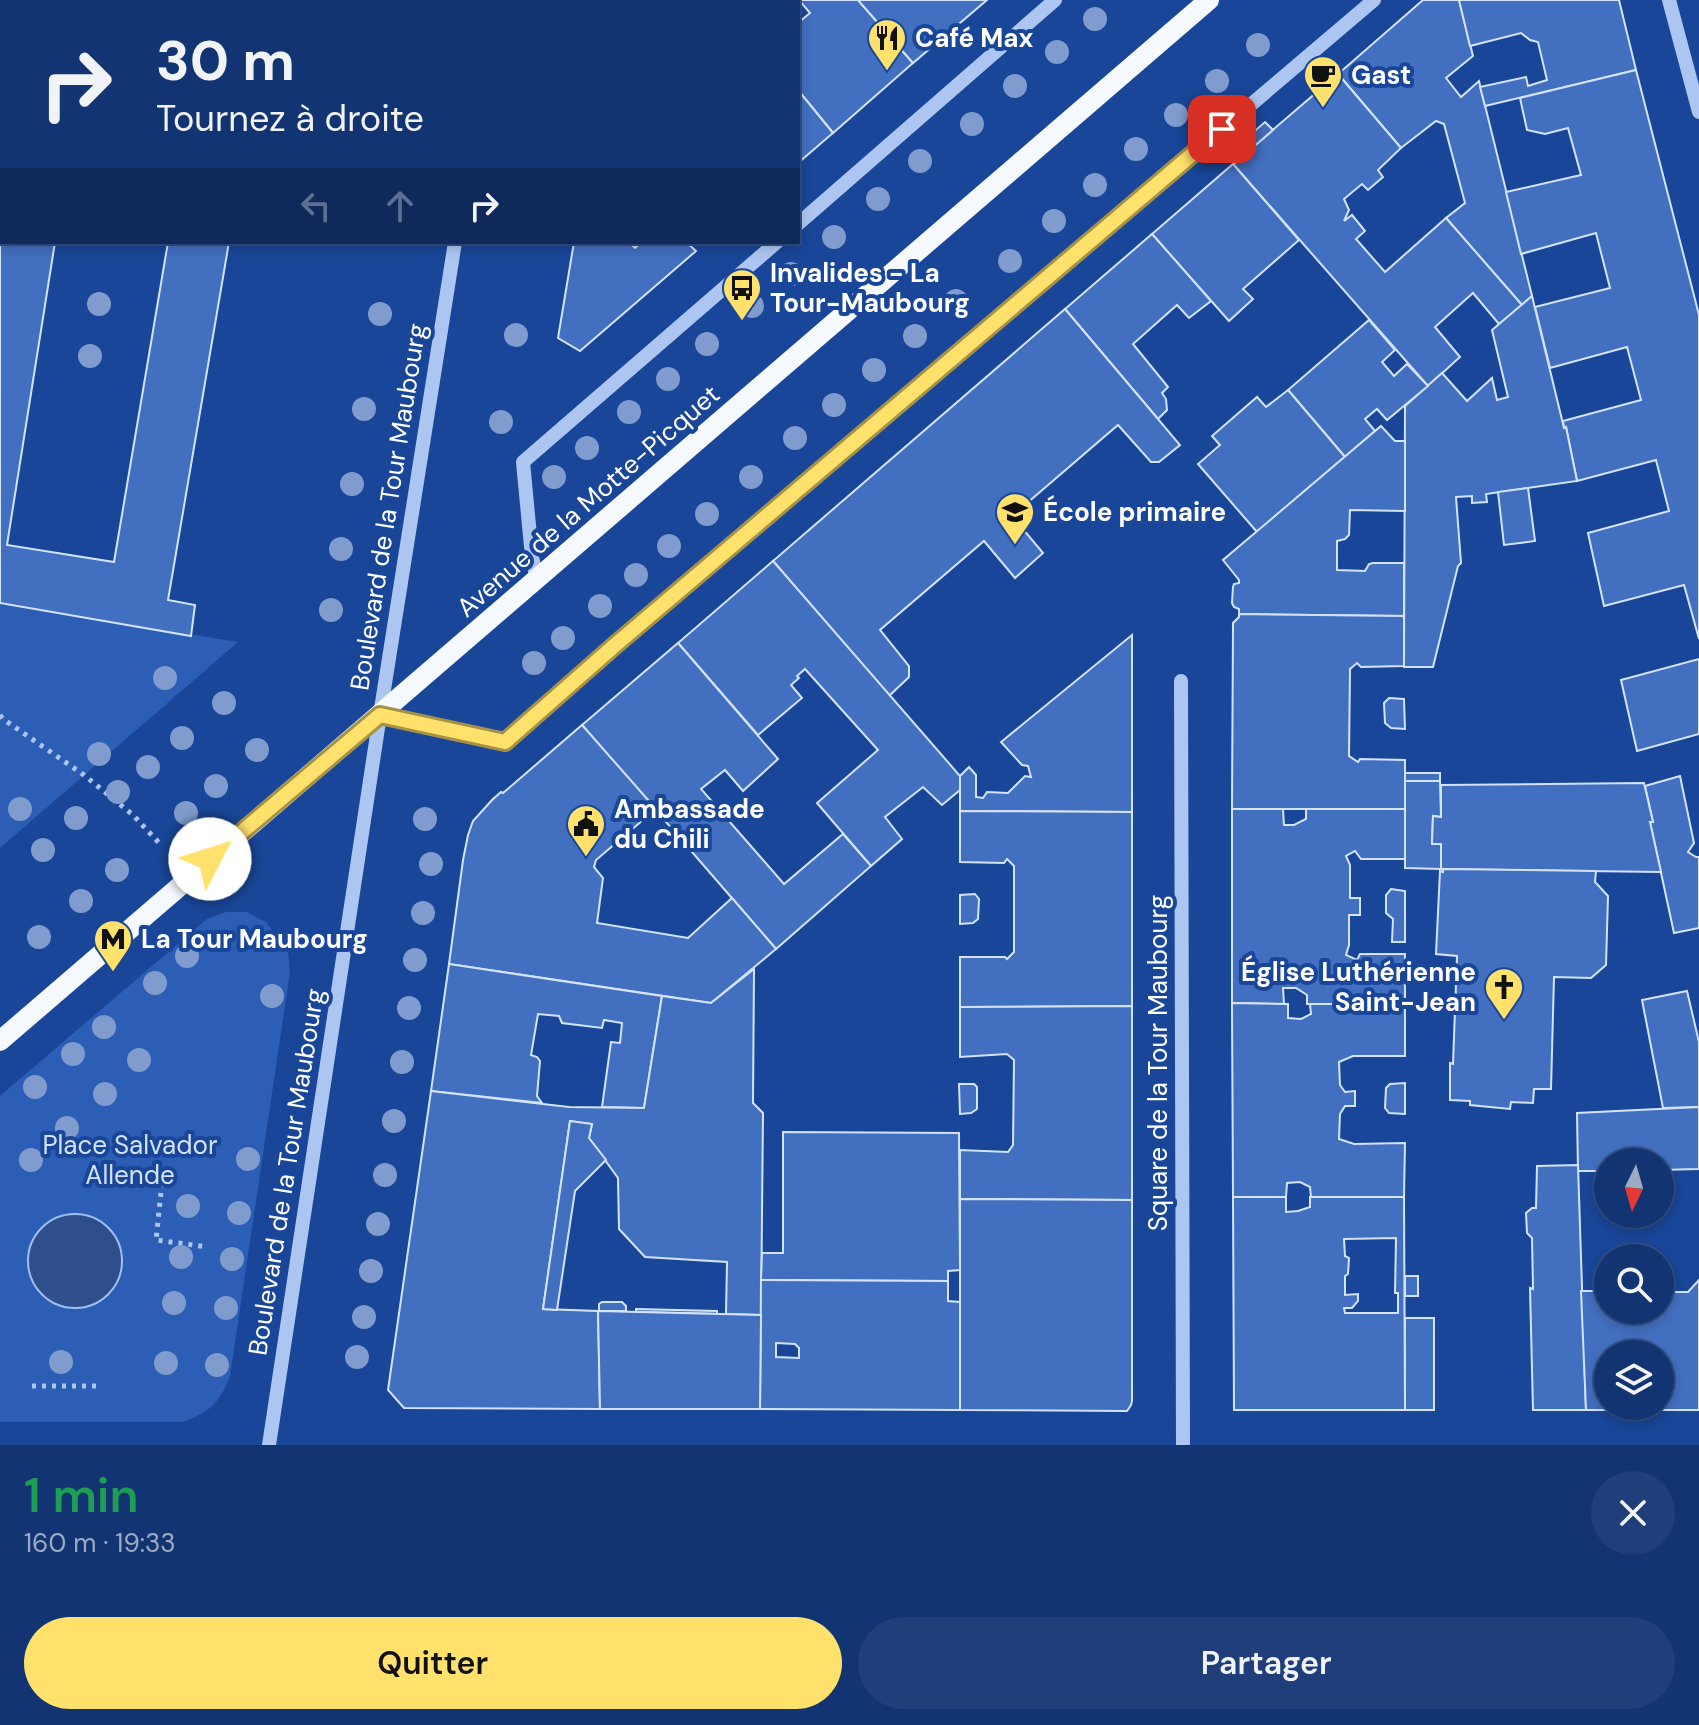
<!DOCTYPE html>
<html lang="fr">
<meta charset="utf-8">
<style>
:root{--surface:#133472;--page:#203f7a;--text:#f1f3f6;--muted:#9daac4;--line:#324f84;--accent:#ffe16c}
body{margin:0;font-family:"DM Sans",sans-serif;background:var(--page);color:var(--text);height:100vh;display:flex;flex-direction:column;font-size:30px;white-space:nowrap}
*{box-sizing:border-box;margin:0}
p{font-size:26px;color:var(--muted)}
.icon{flex:none;width:44px;height:44px;fill:none;stroke:currentColor;stroke-width:2;stroke-linecap:round;stroke-linejoin:round}
.map{position:relative;height:1445px;overflow:hidden}
.drawer{display:flex;flex-direction:column;background:var(--surface);flex:1}
.drawer>*{flex:none}
.top-card{position:absolute;left:0px;top:0px;width:800px;height:244px;box-shadow:0 4px 12px #0003,0 0 0 2px var(--line);background:#133472;color:var(--text);overflow:hidden}
.needle{width:52px;rotate:185deg}
.tools{position:absolute;left:1594px;top:1148px;display:grid;gap:16px}
.tools a{display:grid;place-items:center;width:80px;height:80px;border-radius:50%;background:var(--surface);box-shadow:0 4px 12px #0003,0 0 0 2px var(--line);font-size:40px}
.pin{position:absolute;display:grid;place-items:center;width:68px;height:68px;color:#fff;margin:-34px;border-radius:16px;box-shadow:0 4px 12px #0006}
.me{position:absolute;width:88px;margin:-44px;rotate:50deg;stroke-linejoin:round;filter:drop-shadow(0 0 6px #0008)}
.turn{display:flex;align-items:center;gap:28px;height:168px;padding:0 24px;font-size:36px}
.turn .icon{width:104px;height:104px;stroke-width:2.5}
.turn b{display:block;font-size:56px;line-height:68px}
.lanes{display:flex;align-items:center;height:76px;padding:0 24px;background:#0003;justify-content:center;gap:40px;direction:ltr}
.lanes .off{opacity:.35}
.round{display:grid;place-items:center;flex:none;width:84px;height:84px;border-radius:42px;background:var(--page)}
.overview{display:flex;align-items:center;justify-content:space-between;height:136px;padding:0 24px}
h1{font-size:48px;font-weight:600;line-height:60px;color:#1e9e55}
.cta{display:flex;gap:16px;margin-top:auto;padding:16px 24px}
.cta a{flex:1;height:92px;border-radius:48px;background:var(--accent);color:#111;font-size:32px;font-weight:600;line-height:92px;text-align:center}
.cta a+a{background:var(--page);color:var(--text)}
.map>svg:first-child{display:block}
.green{fill:#2c5eb6}
.water{fill:#2e4f8c;stroke:#9fbff3;stroke-width:2}
.building{fill:#426fbf;stroke:#d4e3fc;stroke-width:2;fill-rule:evenodd}
.lines{fill:none;stroke-linecap:round;stroke-linejoin:round}
.path{stroke:#adc6f1;stroke-width:5;stroke-dasharray:4 6;stroke-linecap:butt}
.minor{stroke:#adc6f1;stroke-width:14}
.major{stroke:#f6f9ff;stroke-width:20}
.tree{fill:#809ccf}
.route-casing{stroke:#a69246;stroke-width:20}
.route{stroke:#ffe16c;stroke-width:14}
.labels{text-anchor:middle;dominant-baseline:central;stroke-width:8;stroke-linejoin:round;paint-order:stroke}
.poi-label{font-size:26px;font-weight:bold;fill:#fff;stroke:#194698;text-anchor:start}
.street-label{font-size:26px;fill:#fff;stroke:#194698}
.park-label{font-size:26px;fill:#d4e3fc;stroke:#194698}
</style>
<div class="map">
<svg width="1699" height="1445" viewBox="0 0 1699 1445">
<rect width="100%" height="100%" fill="#194698"/>
<g class="green">
<polygon points="0,603 238,642 0,848"/>
<path d="M226,912H246L266,922L288,951L290,972L230,1376C220,1403 209,1413 182,1422H0V1096L207,919Z"/>
</g>
<circle class="water" cx="75" cy="1261" r="47"/>
<g class="building">
<polygon points="209,0 270,0 269,2 208,2"/>
<rect x="614" y="0" width="93" height="2"/>
<polygon points="799,0 858,0 913,63 833,133 798,90 798,23 810,13"/>
<polygon points="858,0 987,0 913,63"/>
<polygon points="1423,0 1459,0 1473,56 1446,78 1461,97 1479,81 1532,296 1522,305 1446,218 1465,203 1444,124 1436,121 1401,148 1338,74"/>
<polygon points="1459,0 1619,0 1636,70 1485,106 1480,87 1526,77 1528,86 1547,80 1538,42 1530,40 1521,33 1470,46"/>
<polygon points="1636,70 1699,315 1699,639 1684,585 1604,606 1588,533 1669,511 1656,460 1577,481 1566,427 1564,428 1563,421 1641,400 1627,347 1550,368 1535,307 1610,288 1596,233 1521,254 1506,192 1581,175 1568,128 1545,134 1527,130 1520,98"/>
<polygon points="1338,74 1401,148 1378,170 1383,177 1368,190 1362,184 1344,199 1349,210 1344,221 1352,215 1365,231 1356,239 1385,272 1446,218 1522,305 1499,324 1473,293 1435,327 1460,357 1428,386 1233,164"/>
<polygon points="798,90 833,133 798,163"/>
<polygon points="1265,122 1273,130 1234,164 1226,156"/>
<polygon points="1233,164 1299,240 1243,289 1253,299 1229,321 1152,234"/>
<polygon points="0,218 2,219 2,242 55,242 7,545 114,562 168,242 229,242 168,600 195,605 191,636 0,603"/>
<polygon points="1152,234 1211,301 1189,318 1177,305 1133,344 1168,387 1162,393 1166,399 1167,410 1158,419 1065,309"/>
<polygon points="574,242 629,242 635,248 642,242 686,242 696,251 580,351 558,338"/>
<polygon points="1532,296 1564,428 1566,427 1577,481 1486,494 1487,502 1472,503 1472,496 1456,497 1461,563 1458,566 1433,667 1404,667 1405,406 1442,373 1467,401 1492,378 1497,400 1508,397 1492,330"/>
<polygon points="1065,309 1180,445 1159,462 1151,462 1118,425 1012,516 1043,553 1015,578 984,541 880,630 909,666 909,677 889,696 773,561"/>
<polygon points="1369,320 1395,350 1382,362 1394,376 1407,364 1428,386 1387,420 1377,409 1365,419 1375,431 1345,457 1288,390"/>
<polygon points="1288,390 1345,457 1257,532 1198,464 1220,445 1212,436 1257,397 1266,407"/>
<polygon points="1381,426 1395,441 1405,441 1405,511 1350,510 1349,535 1345,539 1337,541 1337,570 1365,571 1369,564 1373,563 1404,563 1404,616 1239,614 1239,609 1234,607 1232,603 1233,587 1234,584 1239,583 1239,580 1223,560"/>
<polygon points="1528,488 1535,541 1504,545 1498,492"/>
<polygon points="773,561 960,776 960,790 942,805 923,787 885,817 902,839 871,866 817,803 878,750 805,669 797,676 799,678 791,685 802,698 758,735 678,643"/>
<polygon points="1239,614 1404,616 1404,666 1361,667 1357,663 1350,669 1349,756 1358,762 1360,759 1405,760 1405,809 1232,809 1233,623 1239,617"/>
<polygon points="1132,635 1132,812 960,811 960,776 969,767 976,775 976,797 983,798 987,792 1008,793 1025,776 1031,777 1028,766 1022,765 1001,742"/>
<polygon points="678,643 778,759 743,791 725,770 701,789 784,884 843,834 871,866 776,949 582,725"/>
<polygon points="1699,659 1699,734 1637,751 1621,680"/>
<polygon points="1389,698 1404,699 1405,729 1391,728 1385,723 1384,703"/>
<polygon points="582,725 656,809 596,860 594,867 603,878 597,923 688,938 732,898 776,949 711,1003 449,964 463,860 468,835 473,821 492,800 501,792 503,793"/>
<rect x="1405" y="773" width="35" height="8"/>
<polygon points="1680,776 1694,843 1688,852 1696,857 1699,857 1699,928 1674,933 1650,822 1653,822 1645,786"/>
<polygon points="1405,781 1440,781 1441,817 1433,816 1432,844 1441,844 1441,869 1405,868"/>
<polygon points="1644,783 1653,822 1650,822 1661,872 1441,869 1441,844 1432,844 1433,816 1441,817 1441,785"/>
<polygon points="1232,809 1283,809 1284,825 1294,825 1306,819 1306,809 1405,809 1405,859 1361,859 1355,851 1346,856 1350,865 1350,898 1360,898 1360,915 1349,915 1349,945 1346,955 1357,960 1360,954 1405,954 1405,1004 1307,1004 1307,995 1296,988 1283,988 1284,1004 1232,1003"/>
<polygon points="960,811 1132,812 1132,1006 960,1007 960,957 1005,957 1007,959 1014,952 1014,866 1007,859 1004,863 960,862"/>
<polygon points="1443,869 1596,871 1595,882 1608,896 1606,965 1591,978 1554,977 1551,1089 1534,1089 1533,1103 1511,1102 1510,1109 1470,1105 1470,1101 1450,1100 1450,1063 1453,1064 1457,956 1436,954 1440,871 1443,872"/>
<polygon points="1391,889 1405,891 1405,942 1392,942 1393,919 1386,913 1386,895"/>
<polygon points="975,894 979,899 978,919 973,923 960,924 960,895"/>
<polygon points="449,964 662,996 644,1108 602,1107 611,1042 620,1043 622,1023 604,1020 602,1028 562,1023 559,1016 538,1014 531,1055 537,1057 540,1061 537,1096 542,1103 431,1091"/>
<polygon points="754,969 753,1103 763,1113 761,1315 726,1314 727,1262 645,1257 619,1229 618,1178 589,1138 592,1124 570,1121 543,1309 598,1311 600,1409 404,1408 388,1390 431,1091 569,1107 644,1108 662,996 711,1003"/>
<polygon points="1687,991 1699,1042 1699,1107 1663,1108 1642,1000"/>
<polygon points="1232,1003 1288,1004 1288,1018 1301,1019 1311,1014 1310,1004 1405,1004 1405,1056 1353,1056 1339,1062 1340,1085 1345,1092 1355,1091 1355,1106 1345,1106 1340,1114 1339,1139 1354,1144 1405,1143 1404,1197 1311,1197 1310,1187 1300,1182 1287,1183 1286,1197 1233,1197"/>
<polygon points="1132,1006 1132,1200 960,1199 960,1150 1008,1152 1013,1145 1014,1060 1007,1054 960,1057 960,1007"/>
<polygon points="1405,1083 1405,1114 1389,1113 1385,1108 1386,1088 1390,1084"/>
<polygon points="959,1084 974,1084 977,1087 977,1109 971,1113 960,1114"/>
<polygon points="1699,1107 1699,1169 1660,1170 1660,1162 1608,1162 1608,1171 1578,1171 1577,1113"/>
<polygon points="570,1121 592,1124 589,1138 606,1160 575,1191 557,1310 543,1309"/>
<polygon points="783,1132 959,1133 960,1270 948,1271 948,1281 761,1280 762,1253 783,1253"/>
<polygon points="1578,1165 1586,1410 1533,1410 1530,1288 1533,1289 1532,1238 1527,1233 1526,1213 1532,1208 1536,1208 1537,1166"/>
<path d="M1233,1197H1286V1212L1298,1211L1310,1207V1197H1404L1405,1410H1234ZM1396,1238L1395,1293H1398V1313H1345L1344,1308H1352L1358,1301V1294L1345,1295V1276L1348,1274L1349,1258L1345,1256L1344,1239Z"/>
<polygon points="960,1199 1132,1200 1132,1401 1131,1405 1127,1411 960,1410"/>
<rect x="1405" y="1276" width="13" height="20"/>
<path d="M761,1280L948,1281V1301L960,1302V1410L760,1409ZM776,1343L795,1344L799,1348V1358L776,1357Z"/>
<path d="M1699,1280V1410H1586L1581,1291H1608V1310H1660V1290L1662,1292H1688ZM1608,1354H1660V1406H1608Z"/>
<polygon points="602,1302 622,1302 626,1306 626,1311 599,1311 599,1304"/>
<polygon points="636,1309 717,1311 717,1314 636,1312"/>
<polygon points="598,1311 761,1315 760,1409 600,1409"/>
<rect x="1405" y="1318" width="29" height="92"/>
</g>
<g class="lines">
<g class="path">
<polyline points="79,0 91,2"/>
<polyline points="197,2 197,0"/>
<polyline points="0,715 3,719 84,775 133,815 161,845"/>
<polyline points="163,1173 156,1240 208,1247"/>
<polyline points="32,1386 97,1386"/>
</g>
<g class="minor">
<polyline points="1669,0 1699,112"/>
<polyline points="493,2 493,0"/>
<polyline points="798,224 1055,0"/>
<polyline points="537,580 532,557 523,462 777,242"/>
<polyline points="1181,681 1183,1445"/>
<polyline points="380,715 505,742 614,646 1374,0"/>
<polyline points="269,1445 380,715 455,242"/>
</g>
<polyline class="major" points="0,1041 1209,0"/>
</g>
<g class="tree">
<circle cx="1095" cy="19" r="12"/>
<circle cx="1258" cy="45" r="12"/>
<circle cx="1057" cy="52" r="12"/>
<circle cx="1217" cy="81" r="12"/>
<circle cx="1015" cy="86" r="12"/>
<circle cx="1176" cy="115" r="12"/>
<circle cx="972" cy="124" r="12"/>
<circle cx="1136" cy="149" r="12"/>
<circle cx="920" cy="161" r="12"/>
<circle cx="1095" cy="185" r="12"/>
<circle cx="878" cy="199" r="12"/>
<circle cx="1054" cy="221" r="12"/>
<circle cx="834" cy="237" r="12"/>
<circle cx="1010" cy="261" r="12"/>
<circle cx="791" cy="274" r="12"/>
<circle cx="956" cy="301" r="12"/>
<circle cx="99" cy="304" r="12"/>
<circle cx="752" cy="306" r="12"/>
<circle cx="380" cy="314" r="12"/>
<circle cx="516" cy="335" r="12"/>
<circle cx="915" cy="336" r="12"/>
<circle cx="707" cy="344" r="12"/>
<circle cx="90" cy="356" r="12"/>
<circle cx="874" cy="370" r="12"/>
<circle cx="668" cy="379" r="12"/>
<circle cx="834" cy="405" r="12"/>
<circle cx="364" cy="409" r="12"/>
<circle cx="629" cy="412" r="12"/>
<circle cx="501" cy="422" r="12"/>
<circle cx="795" cy="438" r="12"/>
<circle cx="587" cy="448" r="12"/>
<circle cx="554" cy="477" r="12"/>
<circle cx="751" cy="477" r="12"/>
<circle cx="352" cy="484" r="12"/>
<circle cx="707" cy="514" r="12"/>
<circle cx="669" cy="546" r="12"/>
<circle cx="341" cy="549" r="12"/>
<circle cx="636" cy="575" r="12"/>
<circle cx="600" cy="606" r="12"/>
<circle cx="331" cy="610" r="12"/>
<circle cx="563" cy="638" r="12"/>
<circle cx="534" cy="663" r="12"/>
<circle cx="165" cy="678" r="12"/>
<circle cx="224" cy="703" r="12"/>
<circle cx="182" cy="738" r="12"/>
<circle cx="257" cy="750" r="12"/>
<circle cx="99" cy="754" r="12"/>
<circle cx="148" cy="767" r="12"/>
<circle cx="216" cy="786" r="12"/>
<circle cx="118" cy="792" r="12"/>
<circle cx="20" cy="809" r="12"/>
<circle cx="186" cy="813" r="12"/>
<circle cx="76" cy="818" r="12"/>
<circle cx="425" cy="819" r="12"/>
<circle cx="43" cy="850" r="12"/>
<circle cx="431" cy="864" r="12"/>
<circle cx="117" cy="870" r="12"/>
<circle cx="81" cy="901" r="12"/>
<circle cx="423" cy="913" r="12"/>
<circle cx="39" cy="937" r="12"/>
<circle cx="187" cy="956" r="12"/>
<circle cx="415" cy="960" r="12"/>
<circle cx="155" cy="983" r="12"/>
<circle cx="272" cy="996" r="12"/>
<circle cx="409" cy="1008" r="12"/>
<circle cx="104" cy="1027" r="12"/>
<circle cx="73" cy="1054" r="12"/>
<circle cx="139" cy="1060" r="12"/>
<circle cx="402" cy="1062" r="12"/>
<circle cx="35" cy="1087" r="12"/>
<circle cx="105" cy="1094" r="12"/>
<circle cx="394" cy="1121" r="12"/>
<circle cx="67" cy="1128" r="12"/>
<circle cx="248" cy="1159" r="12"/>
<circle cx="31" cy="1160" r="12"/>
<circle cx="385" cy="1175" r="12"/>
<circle cx="188" cy="1206" r="12"/>
<circle cx="239" cy="1213" r="12"/>
<circle cx="378" cy="1224" r="12"/>
<circle cx="181" cy="1257" r="12"/>
<circle cx="232" cy="1259" r="12"/>
<circle cx="371" cy="1271" r="12"/>
<circle cx="174" cy="1303" r="12"/>
<circle cx="226" cy="1308" r="12"/>
<circle cx="364" cy="1317" r="12"/>
<circle cx="357" cy="1357" r="12"/>
<circle cx="61" cy="1362" r="12"/>
<circle cx="166" cy="1363" r="12"/>
<circle cx="217" cy="1365" r="12"/>
</g>
<g class="lines">
<defs>
<polyline id="route" points="210,859 380,715 505,742 614,646 1222,129"/>
</defs>
<use href="#route" class="route-casing"/>
<use href="#route" class="route"/>
</g>
<defs>
<symbol id="restaurant-pin" viewBox="-11 -11 22 30"><path d="M0 17L-7.5 6A9.5 9.5 0 1 1 7.5 6Z" fill="#ffe16c" stroke="#194698"/><path d="M-5-6h1v4h1v-4h1v4h1v-4h1v5L-1.5 .5V6h-2V.5L-5-1ZM5-6V6H3V1.5H1.5Q1.5-4 5-6Z" fill="#111"/></symbol>
<symbol id="cafe-pin" viewBox="-11 -11 22 30"><path d="M0 17L-7.5 6A9.5 9.5 0 1 1 7.5 6Z" fill="#ffe16c" stroke="#194698"/><path d="M-5.5-4.5H6V0H3Q3 3.5 0 3.5H-2.5Q-5.5 3.5-5.5 0ZM3-3.2v2h1.7v-2ZM-6 4.5H4V6H-6Z" fill="#111"/></symbol>
<symbol id="bus-pin" viewBox="-11 -11 22 30"><path d="M0 17L-7.5 6A9.5 9.5 0 1 1 7.5 6Z" fill="#ffe16c" stroke="#194698"/><path d="M-5-6H5V4H4V6H2V4H-2V6H-4V4H-5ZM-3.5-4V0h7V-4ZM-3.5 1.2v1.5H-2V1.2ZM2 1.2v1.5H3.5V1.2Z" fill="#111"/></symbol>
<symbol id="school-pin" viewBox="-11 -11 22 30"><path d="M0 17L-7.5 6A9.5 9.5 0 1 1 7.5 6Z" fill="#ffe16c" stroke="#194698"/><path d="M0-5L7-2L0 1L-7-2ZM-4 1L0 2.5L4 1V4Q0 6-4 4Z" fill="#111"/></symbol>
<symbol id="civic-pin" viewBox="-11 -11 22 30"><path d="M0 17L-7.5 6A9.5 9.5 0 1 1 7.5 6Z" fill="#ffe16c" stroke="#194698"/><path d="M-.6-6.5H3V-4.5H.6V-3L4-1V1h2V6H-6V1h2V-1L-.6-3ZM-1.2 2.5V6h2.4V2.5Z" fill="#111"/></symbol>
<symbol id="metro-pin" viewBox="-11 -11 22 30"><path d="M0 17L-7.5 6A9.5 9.5 0 1 1 7.5 6Z" fill="#ffe16c" stroke="#194698"/><path d="M-5.5 5V-5H-3L0 0L3-5H5.5V5H3V-.5L0 4L-3-.5V5Z" fill="#111"/></symbol>
<symbol id="church-pin" viewBox="-11 -11 22 30"><path d="M0 17L-7.5 6A9.5 9.5 0 1 1 7.5 6Z" fill="#ffe16c" stroke="#194698"/><path d="M-1.2-6h2.4v3.5h3.3v2.4h-3.3V6h-2.4V-.1h-3.3v-2.4h3.3Z" fill="#111"/></symbol>
</defs>
<g fill-rule="evenodd">
<use href="#restaurant-pin" x="865" y="16" width="44" height="60"/>
<use href="#cafe-pin" x="1301" y="53" width="44" height="60"/>
<use href="#bus-pin" x="720" y="266" width="44" height="60"/>
<use href="#school-pin" x="993" y="490" width="44" height="60"/>
<use href="#civic-pin" x="564" y="802" width="44" height="60"/>
<use href="#metro-pin" x="91" y="917" width="44" height="60"/>
<use href="#church-pin" x="1482" y="965" width="44" height="60"/>
</g>
<g class="labels">
<g class="poi-label">
<text x="915" y="38">Café Max</text>
<text x="1351" y="75">Gast</text>
<text x="770" y="273">Invalides - La<tspan x="770" dy="30">Tour-Maubourg</tspan></text>
<text x="1043" y="512">École primaire</text>
<text x="614" y="809">Ambassade<tspan x="614" dy="30">du Chili</tspan></text>
<text x="141" y="939">La Tour Maubourg</text>
<text x="1476" y="972" text-anchor="end">Église Luthérienne<tspan x="1476" dy="30">Saint-Jean</tspan></text>
</g>
<g class="street-label">
<text transform="translate(588 501) rotate(-41)">Avenue de la Motte-Picquet</text>
<text transform="translate(388 507) rotate(-81)">Boulevard de la Tour Maubourg</text>
<text transform="translate(1158 1063) rotate(-90)">Square de la Tour Maubourg</text>
<text transform="translate(286 1172) rotate(-81)">Boulevard de la Tour Maubourg</text>
</g>
<g class="park-label">
<text x="130" y="1145">Place Salvador<tspan x="130" dy="30">Allende</tspan></text>
</g>
</g>
</svg>
<div class="tools">
<a><svg class="needle" viewBox="-14 -14 28 28"><path d="M0-13l5 13h-10z" fill="#e53935"/><path d="M0 13l5-13h-10z" fill="#9daac4"/></svg></a>
<a><svg class="icon" aria-label="search" viewBox="0 0 24 24"><circle cx="10" cy="10" r="6"/><path d="M15 15l6 6"/></svg></a>
<a><svg class="icon" aria-label="layers" viewBox="0 0 24 24"><path d="M12 4l9 5-9 5-9-5zM3 14l9 5 9-5"/></svg></a>
</div>
<div class="pin" style="left:1222px;top:129px;background:#d93025"><svg class="icon" aria-label="arrive" viewBox="0 0 24 24"><path d="M6 21V4h12l-3 4 3 4H6"/></svg></div>
<svg class="me" style="left:210px;top:859px" viewBox="-20 -20 40 40"><circle r="19" fill="#fff"/><path d="M0-13L10 11 0 6-10 11z" fill="#ffe16c"/></svg>
<div class="top-card">
<div class="turn"><svg class="icon" aria-label="right" viewBox="0 0 24 24"><path d="M7 20v-9h11M14 6l5 5-5 5"/></svg><div><b>30 m</b>Tournez à droite</div></div>
<div class="lanes"><svg class="icon off" aria-label="left" viewBox="0 0 24 24"><path d="M17 20v-9H6M10 6l-5 5 5 5"/></svg><svg class="icon off" aria-label="ahead" viewBox="0 0 24 24"><path d="M12 20V5M6 11l6-6 6 6"/></svg><svg class="icon" aria-label="right" viewBox="0 0 24 24"><path d="M7 20v-9h11M14 6l5 5-5 5"/></svg></div>
</div>
</div>
<section class="drawer">
<div class="overview"><div><h1>1 min</h1><p>160 m · 19:33</p></div><a class="round"><svg class="icon" aria-label="close" viewBox="0 0 24 24"><path d="M6 6l12 12M18 6L6 18"/></svg></a></div>
<div class="cta"><a>Quitter</a><a>Partager</a></div>
</section>
